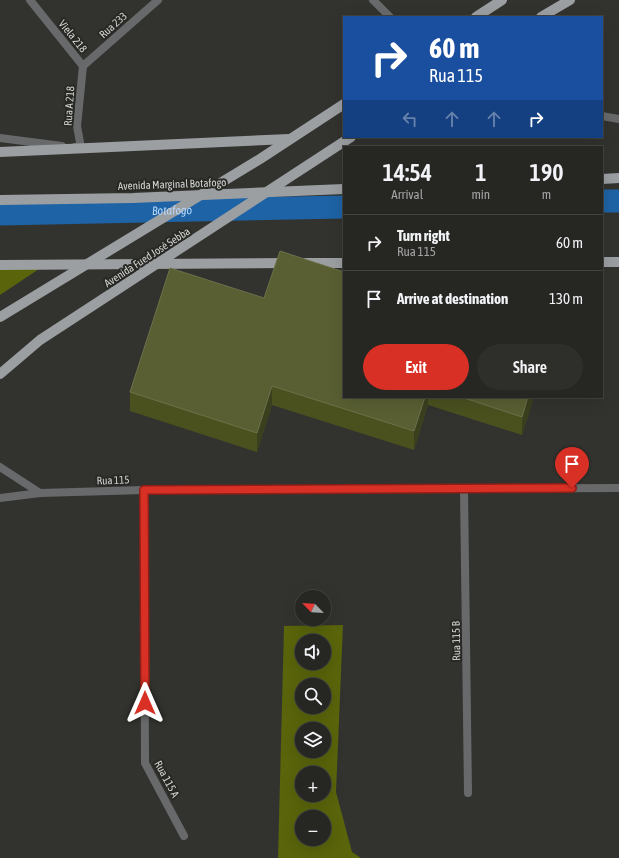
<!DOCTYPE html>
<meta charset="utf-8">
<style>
:root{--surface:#262623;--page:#2e2e2b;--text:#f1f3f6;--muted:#a4a5a6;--line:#424341;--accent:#d93025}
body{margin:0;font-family:"Asap Condensed",sans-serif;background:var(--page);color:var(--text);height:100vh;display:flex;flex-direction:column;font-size:15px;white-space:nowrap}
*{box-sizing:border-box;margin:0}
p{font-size:13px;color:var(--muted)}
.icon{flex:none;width:22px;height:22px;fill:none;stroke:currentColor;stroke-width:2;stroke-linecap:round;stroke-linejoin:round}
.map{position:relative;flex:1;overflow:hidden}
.details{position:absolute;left:343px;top:146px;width:260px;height:252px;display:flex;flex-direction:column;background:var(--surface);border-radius:0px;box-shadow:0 4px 16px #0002,0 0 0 1px var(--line)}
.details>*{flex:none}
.guide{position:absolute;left:343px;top:16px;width:260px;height:122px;border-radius:0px;box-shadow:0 4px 16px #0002,0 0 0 1px var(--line);background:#1a4fa0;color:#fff;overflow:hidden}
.needle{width:26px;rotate:295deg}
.buttons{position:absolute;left:295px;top:590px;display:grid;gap:8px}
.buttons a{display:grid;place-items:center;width:36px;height:36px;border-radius:50%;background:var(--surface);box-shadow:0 4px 16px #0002,0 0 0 1px var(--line);font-size:20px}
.pin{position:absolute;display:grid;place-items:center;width:34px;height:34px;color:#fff;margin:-41px -17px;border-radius:50% 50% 50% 0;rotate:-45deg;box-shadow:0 0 4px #0007}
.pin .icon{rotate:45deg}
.me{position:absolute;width:44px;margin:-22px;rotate:0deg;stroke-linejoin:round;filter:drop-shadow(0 0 3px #0008)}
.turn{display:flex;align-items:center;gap:14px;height:84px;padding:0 20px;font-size:18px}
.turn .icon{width:52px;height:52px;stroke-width:2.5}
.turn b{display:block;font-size:28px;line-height:34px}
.lanes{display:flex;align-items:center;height:38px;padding:0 20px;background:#0003;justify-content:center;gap:20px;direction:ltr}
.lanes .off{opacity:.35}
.eta{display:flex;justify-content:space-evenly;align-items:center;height:68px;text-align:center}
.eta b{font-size:24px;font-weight:600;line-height:28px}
.primary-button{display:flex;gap:8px;margin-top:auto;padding:8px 20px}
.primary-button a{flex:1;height:46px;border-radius:24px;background:var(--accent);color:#fff;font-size:16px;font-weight:600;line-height:46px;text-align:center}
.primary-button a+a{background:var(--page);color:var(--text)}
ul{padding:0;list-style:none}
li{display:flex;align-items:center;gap:12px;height:56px;padding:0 20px;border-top:1px solid var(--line)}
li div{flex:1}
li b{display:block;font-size:15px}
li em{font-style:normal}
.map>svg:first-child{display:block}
.green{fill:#59640b;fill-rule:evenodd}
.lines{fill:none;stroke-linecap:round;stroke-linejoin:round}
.canal{stroke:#1e63a5;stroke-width:23}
.minor{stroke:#68696b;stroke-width:8}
.tertiary{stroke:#68696b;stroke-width:8}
.primary{stroke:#9c9fa2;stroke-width:10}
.wall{fill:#4a511f}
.shaded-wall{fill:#3a3f1e}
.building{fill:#595f32;stroke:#6c714b}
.route-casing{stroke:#8d1f18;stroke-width:10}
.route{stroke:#d93025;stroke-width:7}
.labels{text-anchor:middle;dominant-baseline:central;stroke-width:4;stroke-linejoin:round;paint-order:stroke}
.street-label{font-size:11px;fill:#d2d3d1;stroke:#282925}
.water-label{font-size:12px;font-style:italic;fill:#b3d4f9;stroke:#282925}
</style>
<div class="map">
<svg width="619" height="858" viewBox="0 0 619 858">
<rect width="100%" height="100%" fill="#32332f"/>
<g class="green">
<polygon points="0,269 39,269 0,295"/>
<path d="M343,625L336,792L352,852L361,858H278L284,626ZM302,641H324V663H302ZM302,685H324V707H302ZM302,729H324V751H302ZM302,773H324V795H302ZM302,817H324V839H302Z"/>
</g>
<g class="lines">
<g class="canal">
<polyline points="602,201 619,201"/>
<path id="s1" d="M0,214L344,207"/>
</g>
<g class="minor">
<polyline points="30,0 83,66"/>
<polyline points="373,0 390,17"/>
<polyline points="83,66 158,0"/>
<polyline points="602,116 619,119"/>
<polyline points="0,138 62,146"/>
<polyline points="75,147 81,148 77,126 83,66"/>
<polyline points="144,490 145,763 184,836"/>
<polyline points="464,490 468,793"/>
</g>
<g class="tertiary">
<polyline points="0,467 40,493"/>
<polyline points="0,498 40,493 144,490 619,488"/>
</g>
<g class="primary">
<polyline points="476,17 502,0"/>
<polyline points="541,17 570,0"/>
<polyline points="0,152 289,139"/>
<polyline points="602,179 619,178"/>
<polyline points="0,200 133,198 344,189"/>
<polyline points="602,262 619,262"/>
<polyline points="306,263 344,263"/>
<polyline points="0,265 290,263"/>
<polyline points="0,317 260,159 344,104"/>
<polyline points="0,374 40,340 351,137"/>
</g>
</g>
<polygon class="wall" points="170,268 344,397 534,397 522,435 428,405 414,450 272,405 257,452 130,411 130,392"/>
<g class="shaded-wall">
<polygon points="272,386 272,405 257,452 257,433"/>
<polygon points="425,397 428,397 428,405 414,450 414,431"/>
<polygon points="528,397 534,397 522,435 522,417"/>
</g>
<g class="building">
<polygon points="280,251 344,272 344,397 425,397 414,431 272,386 257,433 130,392 170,268 264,298"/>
<polygon points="461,397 528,397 522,417"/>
</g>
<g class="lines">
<defs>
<polyline id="route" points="145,703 144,490 572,488"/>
</defs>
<use href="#route" class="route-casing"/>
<use href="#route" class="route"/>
</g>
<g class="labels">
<g class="street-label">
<text transform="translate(113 25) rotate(-42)">Rua 233</text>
<text transform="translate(73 36) rotate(51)">Viela 218</text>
<text transform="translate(69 106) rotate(-86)">Rua A 218</text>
<text transform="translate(172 184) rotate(-2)">Avenida Marginal Botafogo</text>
<text transform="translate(147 257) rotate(-33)">Avenida Fued José Sebba</text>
<text transform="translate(113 480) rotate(-2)">Rua 115</text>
<text transform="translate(456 641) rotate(-91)">Rua 115 B</text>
<text transform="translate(167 779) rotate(62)">Rua 115 A</text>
</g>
<g class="water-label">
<text stroke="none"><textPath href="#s1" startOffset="172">Botafogo</textPath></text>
</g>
</g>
</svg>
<div class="buttons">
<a><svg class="needle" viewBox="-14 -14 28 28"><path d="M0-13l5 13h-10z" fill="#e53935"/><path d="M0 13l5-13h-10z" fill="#a4a5a6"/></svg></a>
<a><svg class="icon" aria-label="sound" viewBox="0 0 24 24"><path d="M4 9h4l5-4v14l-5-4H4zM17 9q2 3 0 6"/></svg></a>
<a><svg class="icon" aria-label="search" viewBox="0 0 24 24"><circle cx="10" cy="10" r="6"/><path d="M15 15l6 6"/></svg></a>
<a><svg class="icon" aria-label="layers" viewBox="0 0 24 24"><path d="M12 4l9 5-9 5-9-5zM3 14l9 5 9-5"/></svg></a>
<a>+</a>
<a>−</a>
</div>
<div class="pin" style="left:572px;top:488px;background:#d93025"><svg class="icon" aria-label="arrive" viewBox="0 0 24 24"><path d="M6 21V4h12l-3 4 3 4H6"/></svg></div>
<svg class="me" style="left:145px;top:703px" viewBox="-20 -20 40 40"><path d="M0-17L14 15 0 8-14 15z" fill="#d93025" stroke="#fff" stroke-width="4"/></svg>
<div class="guide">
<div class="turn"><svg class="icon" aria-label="right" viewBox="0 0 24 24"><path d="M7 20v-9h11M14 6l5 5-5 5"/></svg><div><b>60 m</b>Rua 115</div></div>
<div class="lanes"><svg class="icon off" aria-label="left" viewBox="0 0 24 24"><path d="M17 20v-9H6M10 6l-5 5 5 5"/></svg><svg class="icon off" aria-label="ahead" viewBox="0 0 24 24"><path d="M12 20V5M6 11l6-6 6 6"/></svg><svg class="icon off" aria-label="ahead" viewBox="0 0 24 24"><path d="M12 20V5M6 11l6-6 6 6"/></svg><svg class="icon" aria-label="right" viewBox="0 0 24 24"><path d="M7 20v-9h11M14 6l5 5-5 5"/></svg></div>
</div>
<section class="details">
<div class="eta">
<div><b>14:54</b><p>Arrival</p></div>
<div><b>1</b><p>min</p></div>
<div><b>190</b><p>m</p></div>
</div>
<ul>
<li><svg class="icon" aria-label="right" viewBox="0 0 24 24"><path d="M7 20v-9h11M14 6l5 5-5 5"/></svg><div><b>Turn right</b><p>Rua 115</p></div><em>60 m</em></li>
<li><svg class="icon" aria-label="arrive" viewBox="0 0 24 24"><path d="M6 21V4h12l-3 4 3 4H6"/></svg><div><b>Arrive at destination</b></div><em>130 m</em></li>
</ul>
<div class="primary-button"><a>Exit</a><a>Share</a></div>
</section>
</div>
